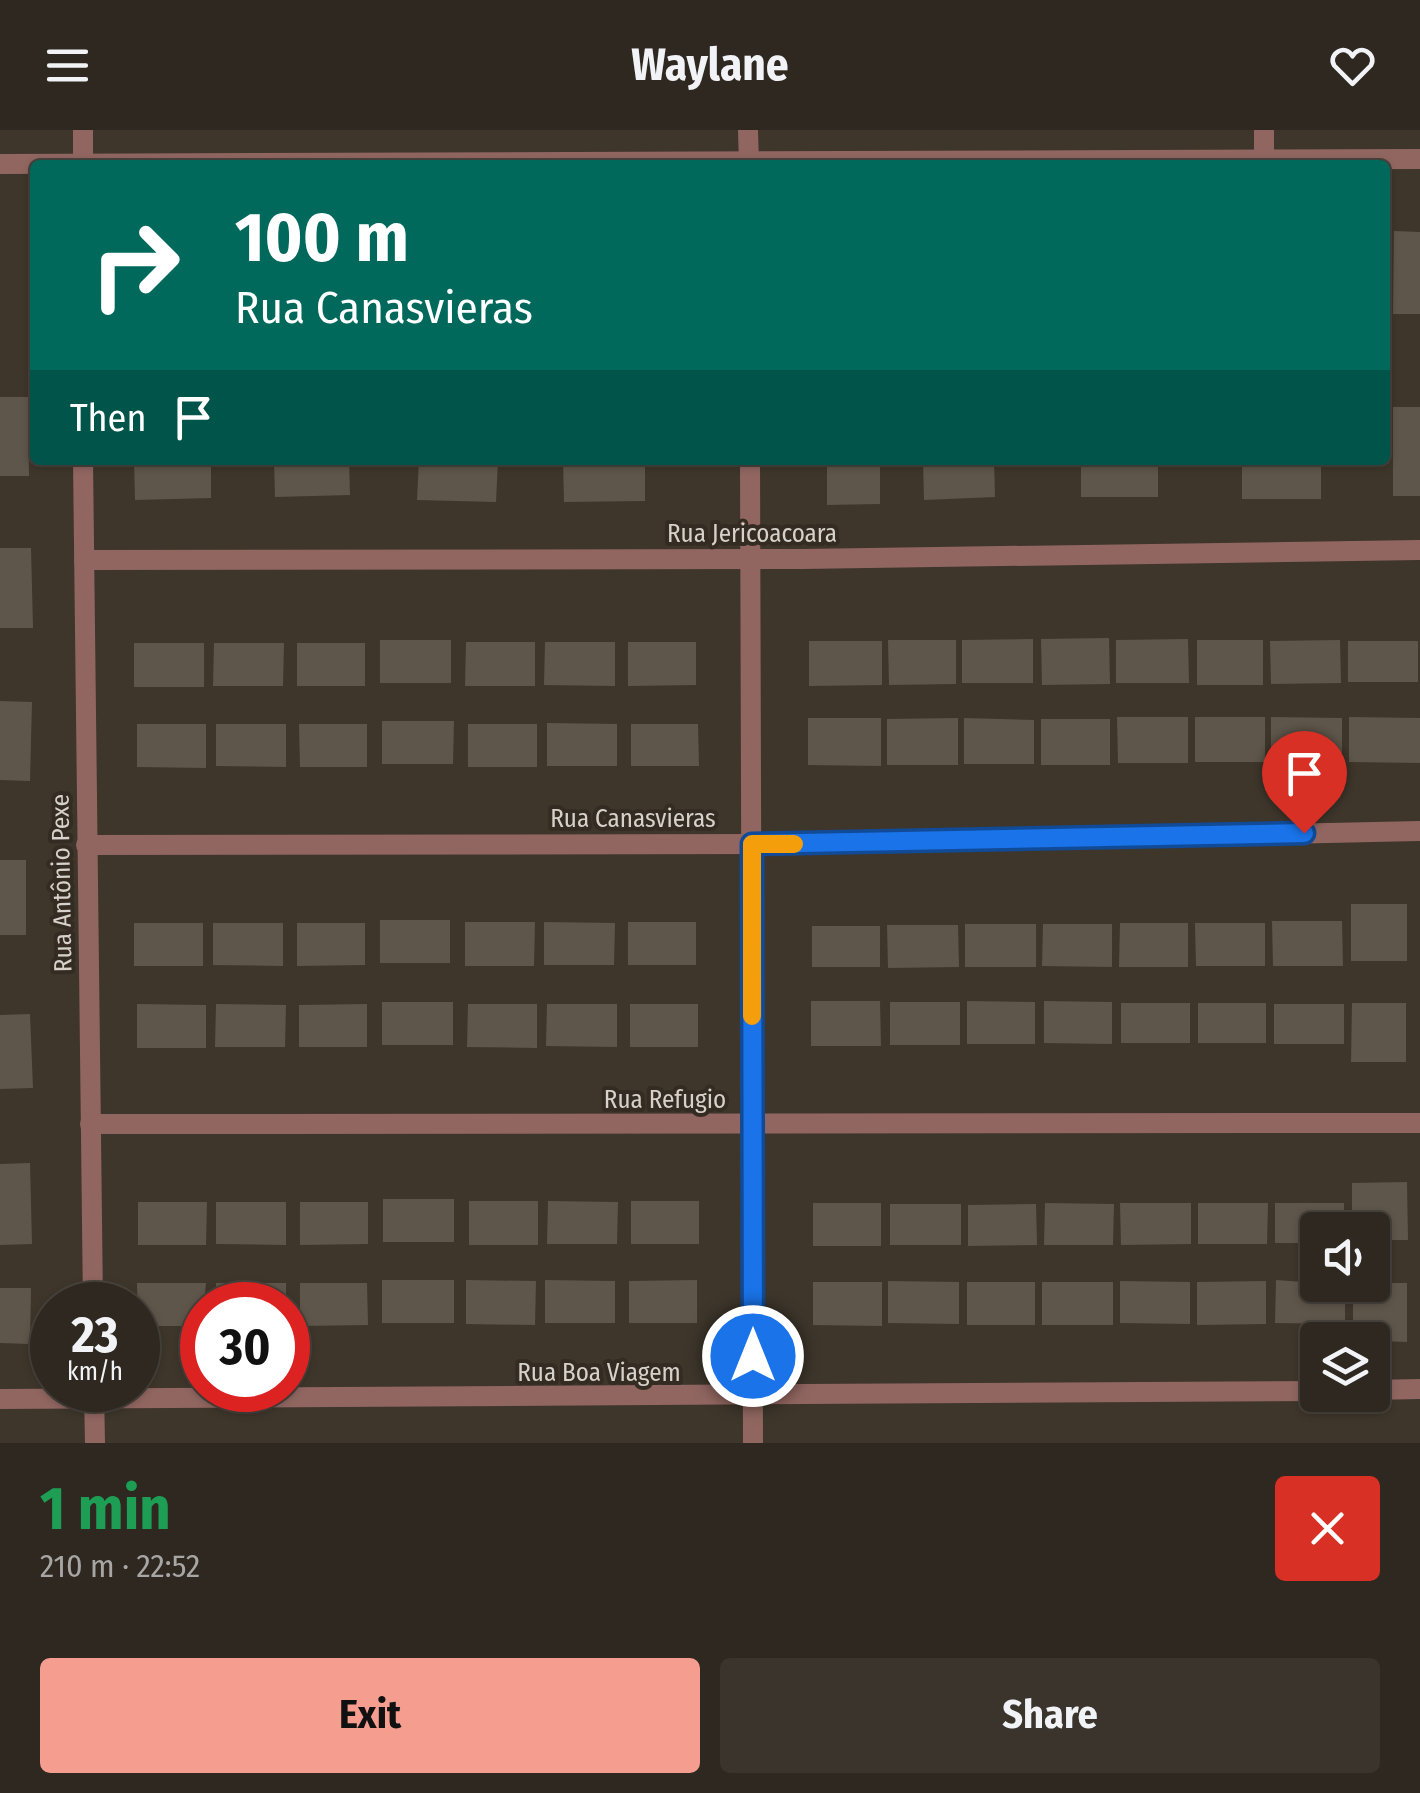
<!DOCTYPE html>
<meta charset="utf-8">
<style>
:root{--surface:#2e2820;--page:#3a342d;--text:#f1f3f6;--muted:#a7a6a5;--line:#49443e;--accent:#f59d8f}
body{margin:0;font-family:"Fira Sans Condensed",sans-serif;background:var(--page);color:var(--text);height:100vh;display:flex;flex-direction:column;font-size:38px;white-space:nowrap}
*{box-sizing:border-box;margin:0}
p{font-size:32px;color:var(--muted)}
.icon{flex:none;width:55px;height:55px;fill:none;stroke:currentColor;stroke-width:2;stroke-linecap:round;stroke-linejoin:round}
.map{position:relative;height:1313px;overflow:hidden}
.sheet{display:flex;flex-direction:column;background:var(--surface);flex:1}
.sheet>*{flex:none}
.top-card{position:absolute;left:30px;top:30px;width:1360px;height:305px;border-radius:10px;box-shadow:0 2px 8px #0004,0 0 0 2px var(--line);background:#00695c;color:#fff;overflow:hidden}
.tools{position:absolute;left:1300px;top:1082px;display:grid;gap:20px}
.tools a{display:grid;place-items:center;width:90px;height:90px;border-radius:10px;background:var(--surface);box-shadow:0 2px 8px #0004,0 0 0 2px var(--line);font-size:50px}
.speed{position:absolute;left:30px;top:1152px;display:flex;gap:20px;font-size:50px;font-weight:700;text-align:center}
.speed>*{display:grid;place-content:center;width:130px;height:130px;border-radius:50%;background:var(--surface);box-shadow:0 2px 8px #0004,0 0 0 2px var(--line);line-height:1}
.speed small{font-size:25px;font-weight:400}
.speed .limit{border:15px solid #d22;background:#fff;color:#111}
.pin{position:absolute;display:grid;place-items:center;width:85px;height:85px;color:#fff;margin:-102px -42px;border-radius:50% 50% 50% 0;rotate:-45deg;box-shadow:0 0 10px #0007}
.pin .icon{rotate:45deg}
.me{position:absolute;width:110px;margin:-55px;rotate:0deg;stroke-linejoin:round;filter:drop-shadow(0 0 8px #0008)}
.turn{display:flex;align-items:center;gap:35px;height:210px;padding:0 40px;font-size:45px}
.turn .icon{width:130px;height:130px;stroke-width:2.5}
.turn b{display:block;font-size:70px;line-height:85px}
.then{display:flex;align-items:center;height:95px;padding:0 40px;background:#0003;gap:20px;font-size:38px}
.round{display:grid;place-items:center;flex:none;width:105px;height:105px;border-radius:10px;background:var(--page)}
.summary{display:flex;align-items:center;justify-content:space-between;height:170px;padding:0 40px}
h1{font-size:60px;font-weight:700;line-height:75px;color:#1e9e55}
.action{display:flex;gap:20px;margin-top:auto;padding:20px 40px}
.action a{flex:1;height:115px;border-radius:10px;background:var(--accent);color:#111;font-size:40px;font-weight:700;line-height:115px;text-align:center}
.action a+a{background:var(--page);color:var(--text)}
header{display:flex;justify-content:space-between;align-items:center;height:130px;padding:0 40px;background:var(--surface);font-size:45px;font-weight:700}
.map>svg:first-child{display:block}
.building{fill:#5e564a}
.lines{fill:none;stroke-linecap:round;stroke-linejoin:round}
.minor{stroke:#916661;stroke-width:20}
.route-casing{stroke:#114b97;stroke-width:25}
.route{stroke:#1a73e8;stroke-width:18}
.slow{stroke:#f59e0b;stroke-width:18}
.labels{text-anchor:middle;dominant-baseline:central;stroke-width:8;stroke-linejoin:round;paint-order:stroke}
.street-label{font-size:25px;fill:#d6d1cb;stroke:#342c22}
</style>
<header><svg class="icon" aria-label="menu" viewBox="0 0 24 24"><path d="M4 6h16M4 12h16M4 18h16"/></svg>Waylane<svg class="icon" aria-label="heart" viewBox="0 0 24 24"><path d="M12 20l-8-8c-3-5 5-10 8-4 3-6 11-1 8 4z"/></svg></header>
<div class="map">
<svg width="1420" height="1313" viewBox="0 0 1420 1313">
<rect width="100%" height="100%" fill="#3e362b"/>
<g class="building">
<polygon points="1394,101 1420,102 1420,184 1393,184"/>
<polygon points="0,267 28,267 29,346 0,346"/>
<rect x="1393" y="277" width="27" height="89"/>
<polygon points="134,330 211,330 211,368 135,370"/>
<polygon points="274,330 349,330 350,365 275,367"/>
<polygon points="419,330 498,330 496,372 417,370"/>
<polygon points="563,330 645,330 645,371 564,372"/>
<polygon points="827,330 880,330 880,374 827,375"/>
<polygon points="923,330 994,330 995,367 924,370"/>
<rect x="1081" y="330" width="77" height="37"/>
<rect x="1242" y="330" width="79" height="39"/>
<polygon points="0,418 31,418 33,498 0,498"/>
<polygon points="1109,508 1110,554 1042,555 1041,509"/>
<polygon points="1033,509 1033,553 962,553 962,510"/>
<polygon points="1188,509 1189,553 1116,553 1116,510"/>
<rect x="380" y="510" width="71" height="43"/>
<polygon points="888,510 956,510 956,554 889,555"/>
<rect x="1197" y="510" width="66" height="45"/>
<polygon points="1340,510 1341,553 1271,554 1270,511"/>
<polygon points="809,511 882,511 882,555 809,556"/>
<rect x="1348" y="511" width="70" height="41"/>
<polygon points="466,512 535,512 535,556 465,556"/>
<polygon points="545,512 615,512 615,556 544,555"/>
<polygon points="628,512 696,512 696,555 628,556"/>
<rect x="134" y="513" width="70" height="44"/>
<polygon points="214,513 284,513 283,556 213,556"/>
<rect x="297" y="513" width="68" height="43"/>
<polygon points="0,571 32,572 30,651 0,650"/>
<polygon points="1117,587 1188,587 1188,633 1118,633"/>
<rect x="1195" y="587" width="70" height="45"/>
<polygon points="1271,587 1342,588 1342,632 1271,632"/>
<polygon points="1349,587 1420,588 1420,633 1349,632"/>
<polygon points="808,588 881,588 881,636 808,635"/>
<polygon points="958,588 958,635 887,635 887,589"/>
<polygon points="964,588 1034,590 1034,634 964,634"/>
<rect x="1041" y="589" width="69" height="46"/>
<polygon points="382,591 454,591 453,634 382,634"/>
<polygon points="547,593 617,594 617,636 547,636"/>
<polygon points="137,594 206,594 206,638 137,637"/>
<polygon points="216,594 286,594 286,637 216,636"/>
<polygon points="299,594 367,594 367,637 300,637"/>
<rect x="468" y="594" width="69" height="43"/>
<polygon points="631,594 698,594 699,636 631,636"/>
<rect x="0" y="730" width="26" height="75"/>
<rect x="1351" y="774" width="56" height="57"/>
<rect x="380" y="790" width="70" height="43"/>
<polygon points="1272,791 1342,791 1343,836 1273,836"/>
<polygon points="465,792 535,792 534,836 465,836"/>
<polygon points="544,792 615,793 614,835 544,835"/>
<rect x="628" y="792" width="68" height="43"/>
<rect x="134" y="793" width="69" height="43"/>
<polygon points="213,793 283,793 283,836 213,835"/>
<polygon points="297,793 365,793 365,835 297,836"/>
<polygon points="1120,793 1188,793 1188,837 1119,837"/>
<polygon points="1195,793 1265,793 1265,836 1196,836"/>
<rect x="965" y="794" width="71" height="43"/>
<polygon points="1043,794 1112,794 1112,837 1042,836"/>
<polygon points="887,795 958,795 959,837 888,838"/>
<rect x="812" y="796" width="68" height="41"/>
<polygon points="811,871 880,871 881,916 811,916"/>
<polygon points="967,871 1035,872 1035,914 967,914"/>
<polygon points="1044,871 1112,872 1112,914 1044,913"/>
<rect x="382" y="872" width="71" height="43"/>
<rect x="890" y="872" width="70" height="43"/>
<rect x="1121" y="873" width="69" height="40"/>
<rect x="1198" y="873" width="68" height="40"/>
<polygon points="1352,873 1406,873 1406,932 1351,932"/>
<polygon points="137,874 206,875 206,918 137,918"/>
<polygon points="216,874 286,875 285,917 215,917"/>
<polygon points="367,874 367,917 299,917 299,875"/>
<polygon points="468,874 537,874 537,918 467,917"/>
<polygon points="547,874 617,874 617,917 546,916"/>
<rect x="630" y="874" width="68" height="43"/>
<rect x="1274" y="874" width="70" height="40"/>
<polygon points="30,884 33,958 0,959 0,885"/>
<polygon points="30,1033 32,1114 0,1115 0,1034"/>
<polygon points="1407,1052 1408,1110 1372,1110 1372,1100 1352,1100 1352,1053"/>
<rect x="383" y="1069" width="71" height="43"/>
<rect x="469" y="1071" width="69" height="44"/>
<polygon points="548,1071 618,1072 617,1114 547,1114"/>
<rect x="631" y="1071" width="68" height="43"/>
<polygon points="138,1072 207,1072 206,1115 138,1115"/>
<polygon points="216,1072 286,1072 286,1115 216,1114"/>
<polygon points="300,1072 368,1072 368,1114 300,1115"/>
<rect x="813" y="1073" width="68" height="43"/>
<polygon points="1045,1073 1114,1074 1113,1115 1044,1115"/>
<polygon points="1120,1073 1191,1073 1191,1114 1121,1115"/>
<polygon points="1198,1073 1268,1073 1267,1114 1198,1114"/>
<polygon points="1275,1073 1344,1073 1344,1100 1318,1100 1318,1113 1275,1113"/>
<rect x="890" y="1074" width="71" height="41"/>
<polygon points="1036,1074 1037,1115 968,1116 968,1075"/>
<rect x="382" y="1150" width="72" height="43"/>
<polygon points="466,1150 536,1151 535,1195 466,1194"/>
<polygon points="545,1150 615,1151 615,1193 545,1193"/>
<polygon points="697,1150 697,1193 629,1193 629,1151"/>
<polygon points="1276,1150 1345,1155 1345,1194 1275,1193"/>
<polygon points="888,1151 959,1152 959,1194 888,1193"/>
<polygon points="1120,1151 1190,1152 1190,1194 1120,1193"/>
<polygon points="1266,1151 1266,1194 1197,1195 1197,1152"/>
<polygon points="813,1152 882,1152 882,1196 813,1195"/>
<rect x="967" y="1152" width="68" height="43"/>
<rect x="1042" y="1152" width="71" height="43"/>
<polygon points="137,1153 206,1153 202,1196 138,1196"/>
<rect x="216" y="1153" width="70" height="22"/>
<polygon points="300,1153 367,1153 368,1195 300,1196"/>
<polygon points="1372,1153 1407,1153 1407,1212 1353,1210 1353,1155"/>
<polygon points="0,1158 31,1158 30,1214 0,1213"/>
</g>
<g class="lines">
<g class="minor">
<polyline points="83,0 83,35"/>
<polyline points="748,0 749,35"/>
<polyline points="1264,0 1264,30"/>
<polyline points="0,34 1420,29"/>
<polyline points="83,330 93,1175"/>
<polyline points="750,330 753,1313"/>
<polyline points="84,430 802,429 1420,420"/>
<polyline points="86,715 804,714 1420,701"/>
<polyline points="90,994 1420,993"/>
<polyline points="94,1260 95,1313"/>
<polyline points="1372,1260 1420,1259"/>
<polyline points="0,1269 1318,1261"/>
</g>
</g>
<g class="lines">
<defs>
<polyline id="route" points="753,1226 752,714 1304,703"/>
</defs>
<use href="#route" class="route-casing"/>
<use href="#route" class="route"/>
<polyline class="slow" points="752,886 752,714 794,714"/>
</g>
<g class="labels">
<g class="street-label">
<text x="752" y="404">Rua Jericoacoara</text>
<text x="633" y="689">Rua Canasvieras</text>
<text transform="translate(62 753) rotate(-91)">Rua Antônio Pexe</text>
<text x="665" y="970">Rua Refugio</text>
<text x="599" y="1243">Rua Boa Viagem</text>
</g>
</g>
</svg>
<div class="tools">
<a><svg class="icon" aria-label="sound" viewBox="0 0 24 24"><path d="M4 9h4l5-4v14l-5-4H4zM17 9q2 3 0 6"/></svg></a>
<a><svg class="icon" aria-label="layers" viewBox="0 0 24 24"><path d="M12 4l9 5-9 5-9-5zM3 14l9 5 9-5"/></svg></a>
</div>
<div class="speed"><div>23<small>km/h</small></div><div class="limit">30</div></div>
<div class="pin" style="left:1304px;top:703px;background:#d93025"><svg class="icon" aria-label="arrive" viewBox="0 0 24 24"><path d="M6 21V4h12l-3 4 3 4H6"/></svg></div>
<svg class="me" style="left:753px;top:1226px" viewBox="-20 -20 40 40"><circle r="17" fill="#1a73e8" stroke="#fff" stroke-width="3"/><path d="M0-11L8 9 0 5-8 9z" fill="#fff"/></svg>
<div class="top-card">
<div class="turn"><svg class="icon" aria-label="right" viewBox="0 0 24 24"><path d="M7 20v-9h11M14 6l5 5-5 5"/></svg><div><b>100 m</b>Rua Canasvieras</div></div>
<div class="then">Then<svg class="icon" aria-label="arrive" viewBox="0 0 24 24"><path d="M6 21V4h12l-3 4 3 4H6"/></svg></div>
</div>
</div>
<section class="sheet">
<div class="summary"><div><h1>1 min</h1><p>210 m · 22:52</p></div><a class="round" style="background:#d93025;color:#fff"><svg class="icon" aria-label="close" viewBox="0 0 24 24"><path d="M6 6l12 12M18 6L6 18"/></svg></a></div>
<div class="action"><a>Exit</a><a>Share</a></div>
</section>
